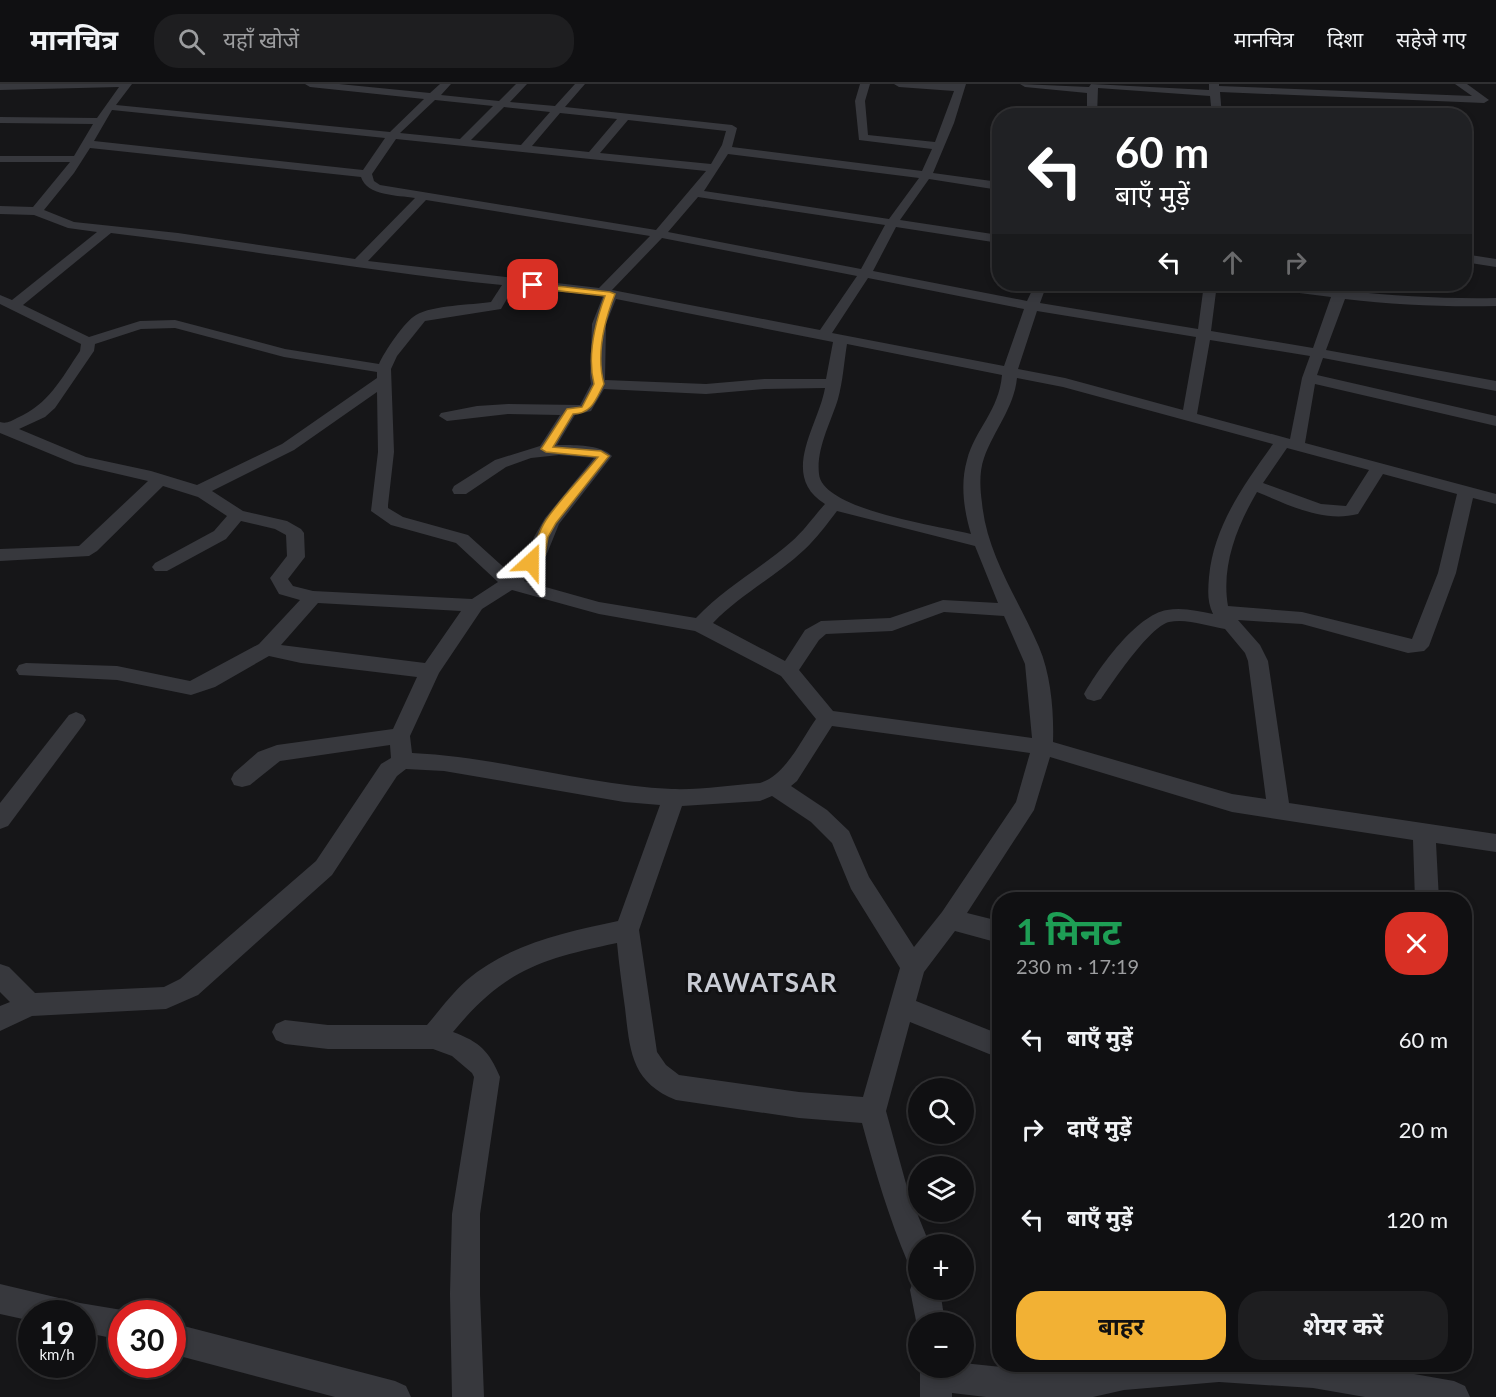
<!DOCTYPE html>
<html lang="hi">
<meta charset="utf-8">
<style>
:root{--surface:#101012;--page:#1e1e20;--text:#f1f3f6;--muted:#9c9d9f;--line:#303032;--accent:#f2b134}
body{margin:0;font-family:Lato,"Noto Sans Devanagari",sans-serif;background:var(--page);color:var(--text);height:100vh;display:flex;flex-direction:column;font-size:22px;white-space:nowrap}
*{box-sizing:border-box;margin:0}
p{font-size:20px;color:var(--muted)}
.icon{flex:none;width:33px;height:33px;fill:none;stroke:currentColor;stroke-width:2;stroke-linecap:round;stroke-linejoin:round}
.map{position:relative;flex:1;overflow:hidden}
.panel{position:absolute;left:992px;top:808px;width:480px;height:480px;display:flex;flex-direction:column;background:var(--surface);border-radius:24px;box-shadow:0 3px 9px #0003,0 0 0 2px var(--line)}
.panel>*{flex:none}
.top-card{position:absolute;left:992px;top:24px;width:480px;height:183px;border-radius:24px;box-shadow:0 3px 9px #0003,0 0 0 2px var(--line);background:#202124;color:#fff;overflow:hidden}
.buttons{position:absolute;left:908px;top:994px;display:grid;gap:12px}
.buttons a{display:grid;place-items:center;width:66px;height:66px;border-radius:50%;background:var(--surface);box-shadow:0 3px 9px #0003,0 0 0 2px var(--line);font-size:30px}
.speed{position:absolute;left:18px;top:1216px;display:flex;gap:12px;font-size:30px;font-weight:700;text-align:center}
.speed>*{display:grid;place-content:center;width:78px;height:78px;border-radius:50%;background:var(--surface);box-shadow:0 3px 9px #0003,0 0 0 2px var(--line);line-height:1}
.speed small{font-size:15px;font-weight:400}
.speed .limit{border:9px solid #d22;background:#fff;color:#111}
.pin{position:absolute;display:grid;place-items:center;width:51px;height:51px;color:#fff;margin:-26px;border-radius:12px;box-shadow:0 3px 9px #0006}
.me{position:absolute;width:66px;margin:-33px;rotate:24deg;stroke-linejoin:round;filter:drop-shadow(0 0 4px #0008)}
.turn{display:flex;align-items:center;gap:21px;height:126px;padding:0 24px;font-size:27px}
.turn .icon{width:78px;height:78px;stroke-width:2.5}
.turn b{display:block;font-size:42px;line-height:51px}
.lanes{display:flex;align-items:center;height:57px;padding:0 24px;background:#0003;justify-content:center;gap:30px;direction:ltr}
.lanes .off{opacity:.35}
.round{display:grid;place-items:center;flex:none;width:63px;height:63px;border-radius:24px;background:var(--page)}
.overview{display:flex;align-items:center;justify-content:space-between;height:102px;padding:0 24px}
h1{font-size:36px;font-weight:700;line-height:45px;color:#1e9e55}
.cta{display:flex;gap:12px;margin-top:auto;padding:12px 24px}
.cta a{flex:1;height:69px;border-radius:24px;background:var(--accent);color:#111;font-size:24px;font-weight:700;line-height:69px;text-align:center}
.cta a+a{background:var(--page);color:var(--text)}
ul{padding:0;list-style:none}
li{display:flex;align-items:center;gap:18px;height:90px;padding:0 24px}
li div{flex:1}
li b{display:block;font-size:22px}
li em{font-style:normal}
header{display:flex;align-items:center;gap:36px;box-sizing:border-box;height:84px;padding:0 30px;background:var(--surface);border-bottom:2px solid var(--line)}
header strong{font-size:28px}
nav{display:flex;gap:33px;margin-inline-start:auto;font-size:21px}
.search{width:420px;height:54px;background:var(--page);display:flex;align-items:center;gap:15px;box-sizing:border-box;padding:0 21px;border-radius:24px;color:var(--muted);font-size:22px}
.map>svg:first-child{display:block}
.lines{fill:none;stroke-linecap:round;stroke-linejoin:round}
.street{fill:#37383d;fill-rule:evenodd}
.route{fill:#f2b134;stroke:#9d7322;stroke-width:1.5}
.labels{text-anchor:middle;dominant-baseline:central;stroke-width:6;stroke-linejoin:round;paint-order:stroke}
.district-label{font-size:26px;font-weight:bold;letter-spacing:1.5px;fill:#c9ccd4;stroke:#111113}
</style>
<header>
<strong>मानचित्र</strong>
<div class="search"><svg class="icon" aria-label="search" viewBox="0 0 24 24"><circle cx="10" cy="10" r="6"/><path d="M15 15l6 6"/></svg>यहाँ खोजें</div>
<nav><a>मानचित्र</a><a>दिशा</a><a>सहेजे गए</a></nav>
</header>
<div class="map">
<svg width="1496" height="1313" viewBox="0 0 1496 1313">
<rect width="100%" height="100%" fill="#161618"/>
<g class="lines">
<g class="street">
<path d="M0,0H132L116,21L390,48L424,15L310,3L305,0H339L430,9L440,0H451L441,11L499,17L516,0H527L510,18L555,22L575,0H585L565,23L732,41L737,44L732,63L922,87L932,65L859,56L855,17L860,0H870L865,17L868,51L935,58L954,7L899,3L894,0H966L954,39L933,89L999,98V106L929,95L900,136L999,151V159L896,143L873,187L1027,217L1035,200H1047L1040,219L1198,245L1204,200H1217L1211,247L1313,264L1331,213L1261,204L1255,200H1288L1334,205L1337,200H1349L1347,207C1397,212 1446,215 1496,214V222C1445,223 1395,221 1345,215L1326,266L1496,297V307L1323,274L1317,291L1496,332V342L1315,300L1305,359L1496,410V420L1473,414L1456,489L1429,562L1424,567L1408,569L1302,540L1238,536L1260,561L1268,577L1289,719L1496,750V768L1436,759L1439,816H1415L1413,756L1232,728L1050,673L1034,726L967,829L999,837V859L955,847L924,888L916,917L999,950V974L910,938L886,1027L908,1107L930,1161H918V1184L908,1179C889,1134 875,1087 862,1039L799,1034L676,1016C631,998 630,967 625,924C622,902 619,881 617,859C541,875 504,886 453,948C480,958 489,967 500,993L480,1130V1210L484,1313H452L450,1210L452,1130L474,993L472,989L452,972L433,965H328L285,960L276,956L272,948L276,940L285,936L328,941H427C440,926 452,909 467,896C509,860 566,848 618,837L660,721L624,718L444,687L406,685L397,692L332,791L198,911L166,925L32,932L0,947V922L10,918L0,908V880L9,883L35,909L164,903L180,895L316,777L381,680L391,674L390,661L280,677L250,701L242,703L234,701L231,695L234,689L258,668L277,661L393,645L417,593L301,579L269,572L215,603L191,611L117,596L19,591L16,586L19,581L26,579L117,582L190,597L259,560L300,516L279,510L270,494L287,472L286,451L275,445L241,437L226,455L167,487H155L152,483L155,479L214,447L227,432L198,413L163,402L97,467L89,472L0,477V465L79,462L148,397L75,380L0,349V338C7,340 11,337 17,334C49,320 61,295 80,267L81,260L0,220V211L12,216L97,148L68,144L34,131L0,130V122L33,123L70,78H0V72H74L93,40L0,39V33L97,34L119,3L0,6ZM435,16L493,22L460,55L400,49ZM504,23L550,28L521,61L471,56ZM112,26L385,54L363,86L94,57ZM560,29L617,35L589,68L532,62ZM628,36L726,47L722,61L711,80L600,69ZM396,55L706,87L656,146L380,101L374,97L372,90ZM90,64L361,93C367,112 397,111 415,114L355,175L178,149L74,138L44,126L74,89ZM728,70L919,94L889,135L704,107ZM698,113L885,141L861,185L668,148ZM426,116L650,152L599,204L368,177ZM111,149C241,164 371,188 502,201L491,218C471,221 433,221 416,231C405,237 384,268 379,280L285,265L175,236L140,237L89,253L23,221ZM662,154L857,192L820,246L612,206ZM868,194L1024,225L1004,282L832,249ZM514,203L603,212L592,240L590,292L591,300L580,321L508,320L477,322L441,329L439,332L447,337L508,330L560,331L540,362L495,376L454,402L452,406L454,410H466L506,383L531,374L559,371L594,374L545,434L534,453L530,471L510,489L468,451L403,433L388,424V421L394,368L391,285L397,272L425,237L501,225ZM616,215L833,258L826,295H764L706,300L605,296L606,240ZM1037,227L1196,253L1183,326L1065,294L1018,285ZM175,244L284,273L377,288V294L282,360L197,401L151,387L86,373L19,345L45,333L55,324L94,267L95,260L141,245ZM1210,256L1310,272L1302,294L1290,355L1197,330ZM847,260L1002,291C999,327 975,345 967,376C960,400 964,427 971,450C940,442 822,426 819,390C816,365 831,338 838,315C843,297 844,278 847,260ZM1017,294L1063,303L1273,360C1244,401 1214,441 1209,493C1208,506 1207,518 1213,530C1198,527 1182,523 1167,526C1136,531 1099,584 1084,610L1087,615L1094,617L1101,615C1113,598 1149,543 1169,538C1186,534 1208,542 1225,545L1245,569L1248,577L1266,715L1232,710L1053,658C1054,628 1051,591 1039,563C1019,516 987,472 982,419C980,405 979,388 984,374C994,346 1014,324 1017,294ZM825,304C818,343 779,391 825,420C814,432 804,447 791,458C760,485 724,504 696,534L599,518L524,497L544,477L559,440L612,372C601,360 572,361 557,361L575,331L591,327L604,305L706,310L764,305ZM377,308L378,368L371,427L391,441L456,459L498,498L472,515L313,507L293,502L288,495L305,473L304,449L301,445L287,437L243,427L212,407L294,366ZM1287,364L1369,386L1346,422L1321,420L1263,399ZM1383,390L1457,410L1438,489L1412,555L1302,528L1228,522C1221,482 1237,442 1257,408C1289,421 1323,439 1358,430ZM837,427L975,462L998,519L943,516L890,534L821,537L805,546L785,577L713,539C740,511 775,493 804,466C816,455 827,440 837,427ZM512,506L599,530L695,547L781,592L816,635C801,656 786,691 760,699C731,701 701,706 672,705C585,701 500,673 412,669L410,652L439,589L482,525ZM318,519L461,527L425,579L281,561ZM944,528L1004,532L1025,580L1032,654L833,627L799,586L819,556L826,550L892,547ZM832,642L1030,669L1016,718L942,828L914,863L869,793L849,747L827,726L791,702L797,697ZM772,712L811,738L832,759L851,805L900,884L863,1013L799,1008L679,991L666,981L657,968L639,846L682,722L760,717Z"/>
<polygon points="1020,0 1089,3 1091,0 1209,6 1209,0 1219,0 1219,2 1472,12 1455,0 1467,0 1489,16 1484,19 1220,8 1222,32 1212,32 1210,12 1098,4 1097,32 1087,32 1087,9 1025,3"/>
<polygon points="1464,170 1496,175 1496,183 1464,178"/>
<polygon points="76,628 83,631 86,636 83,641 8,742 0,745 0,719 69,631"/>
<polygon points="918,1194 918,1206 940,1206 945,1239 918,1239 918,1247 910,1206 914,1195"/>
<polygon points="0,1200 80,1219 122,1226 133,1230 122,1230 122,1256 82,1248 82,1230 32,1230 32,1237 0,1230"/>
<polygon points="172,1239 395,1297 406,1302 411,1313 335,1313 172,1270"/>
<polygon points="963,1279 1060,1289 1095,1281 1363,1281 1454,1297 1465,1302 1470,1313 1365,1313 1313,1304 1219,1298 1124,1306 1093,1313 986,1313 952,1309 952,1313 920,1313 920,1284 963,1284"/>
</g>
</g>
<path class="route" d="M530,199L610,208L615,210C604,238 596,271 604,300C596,315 592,330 573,330L553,363L601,367L609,372L556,439L548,453L545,471L531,482L526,478C536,465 536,451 546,436C561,414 581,394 598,373L546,368L541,365L567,325L582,323L594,300C587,272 595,239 605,212L533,204L529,201Z"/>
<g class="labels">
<g class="district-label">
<text x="762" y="898">RAWATSAR</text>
</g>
</g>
</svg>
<div class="buttons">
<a><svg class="icon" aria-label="search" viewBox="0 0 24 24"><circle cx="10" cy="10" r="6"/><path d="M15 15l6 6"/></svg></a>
<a><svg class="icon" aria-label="layers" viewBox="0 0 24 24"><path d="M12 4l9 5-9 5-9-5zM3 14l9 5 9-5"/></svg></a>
<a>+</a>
<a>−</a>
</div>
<div class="speed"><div>19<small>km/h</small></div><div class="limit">30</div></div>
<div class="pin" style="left:533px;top:201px;background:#d93025"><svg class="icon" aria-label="arrive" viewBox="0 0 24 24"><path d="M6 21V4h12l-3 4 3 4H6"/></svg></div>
<svg class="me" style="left:531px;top:478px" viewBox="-20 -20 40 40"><path d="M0-17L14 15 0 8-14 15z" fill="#f2b134" stroke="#fff" stroke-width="4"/></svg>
<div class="top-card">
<div class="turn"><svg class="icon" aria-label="left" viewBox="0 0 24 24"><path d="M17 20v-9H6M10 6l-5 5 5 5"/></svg><div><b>60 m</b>बाएँ मुड़ें</div></div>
<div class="lanes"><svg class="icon" aria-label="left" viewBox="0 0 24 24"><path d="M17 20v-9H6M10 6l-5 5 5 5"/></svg><svg class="icon off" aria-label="ahead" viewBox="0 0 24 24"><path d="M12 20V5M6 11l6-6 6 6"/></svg><svg class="icon off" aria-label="right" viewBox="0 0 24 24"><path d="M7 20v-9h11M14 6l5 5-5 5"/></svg></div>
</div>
<section class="panel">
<div class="overview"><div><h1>1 मिनट</h1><p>230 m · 17:19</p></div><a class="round" style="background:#d93025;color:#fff"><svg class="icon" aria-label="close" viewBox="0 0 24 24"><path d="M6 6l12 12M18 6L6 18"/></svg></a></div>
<ul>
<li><svg class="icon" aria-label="left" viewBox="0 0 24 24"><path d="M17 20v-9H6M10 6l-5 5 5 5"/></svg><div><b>बाएँ मुड़ें</b></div><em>60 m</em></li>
<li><svg class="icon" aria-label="right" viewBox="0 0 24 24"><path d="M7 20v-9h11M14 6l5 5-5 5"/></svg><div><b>दाएँ मुड़ें</b></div><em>20 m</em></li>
<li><svg class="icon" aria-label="left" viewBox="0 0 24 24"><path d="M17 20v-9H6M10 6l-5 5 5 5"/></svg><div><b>बाएँ मुड़ें</b></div><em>120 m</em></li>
</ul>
<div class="cta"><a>बाहर</a><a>शेयर करें</a></div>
</section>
</div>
